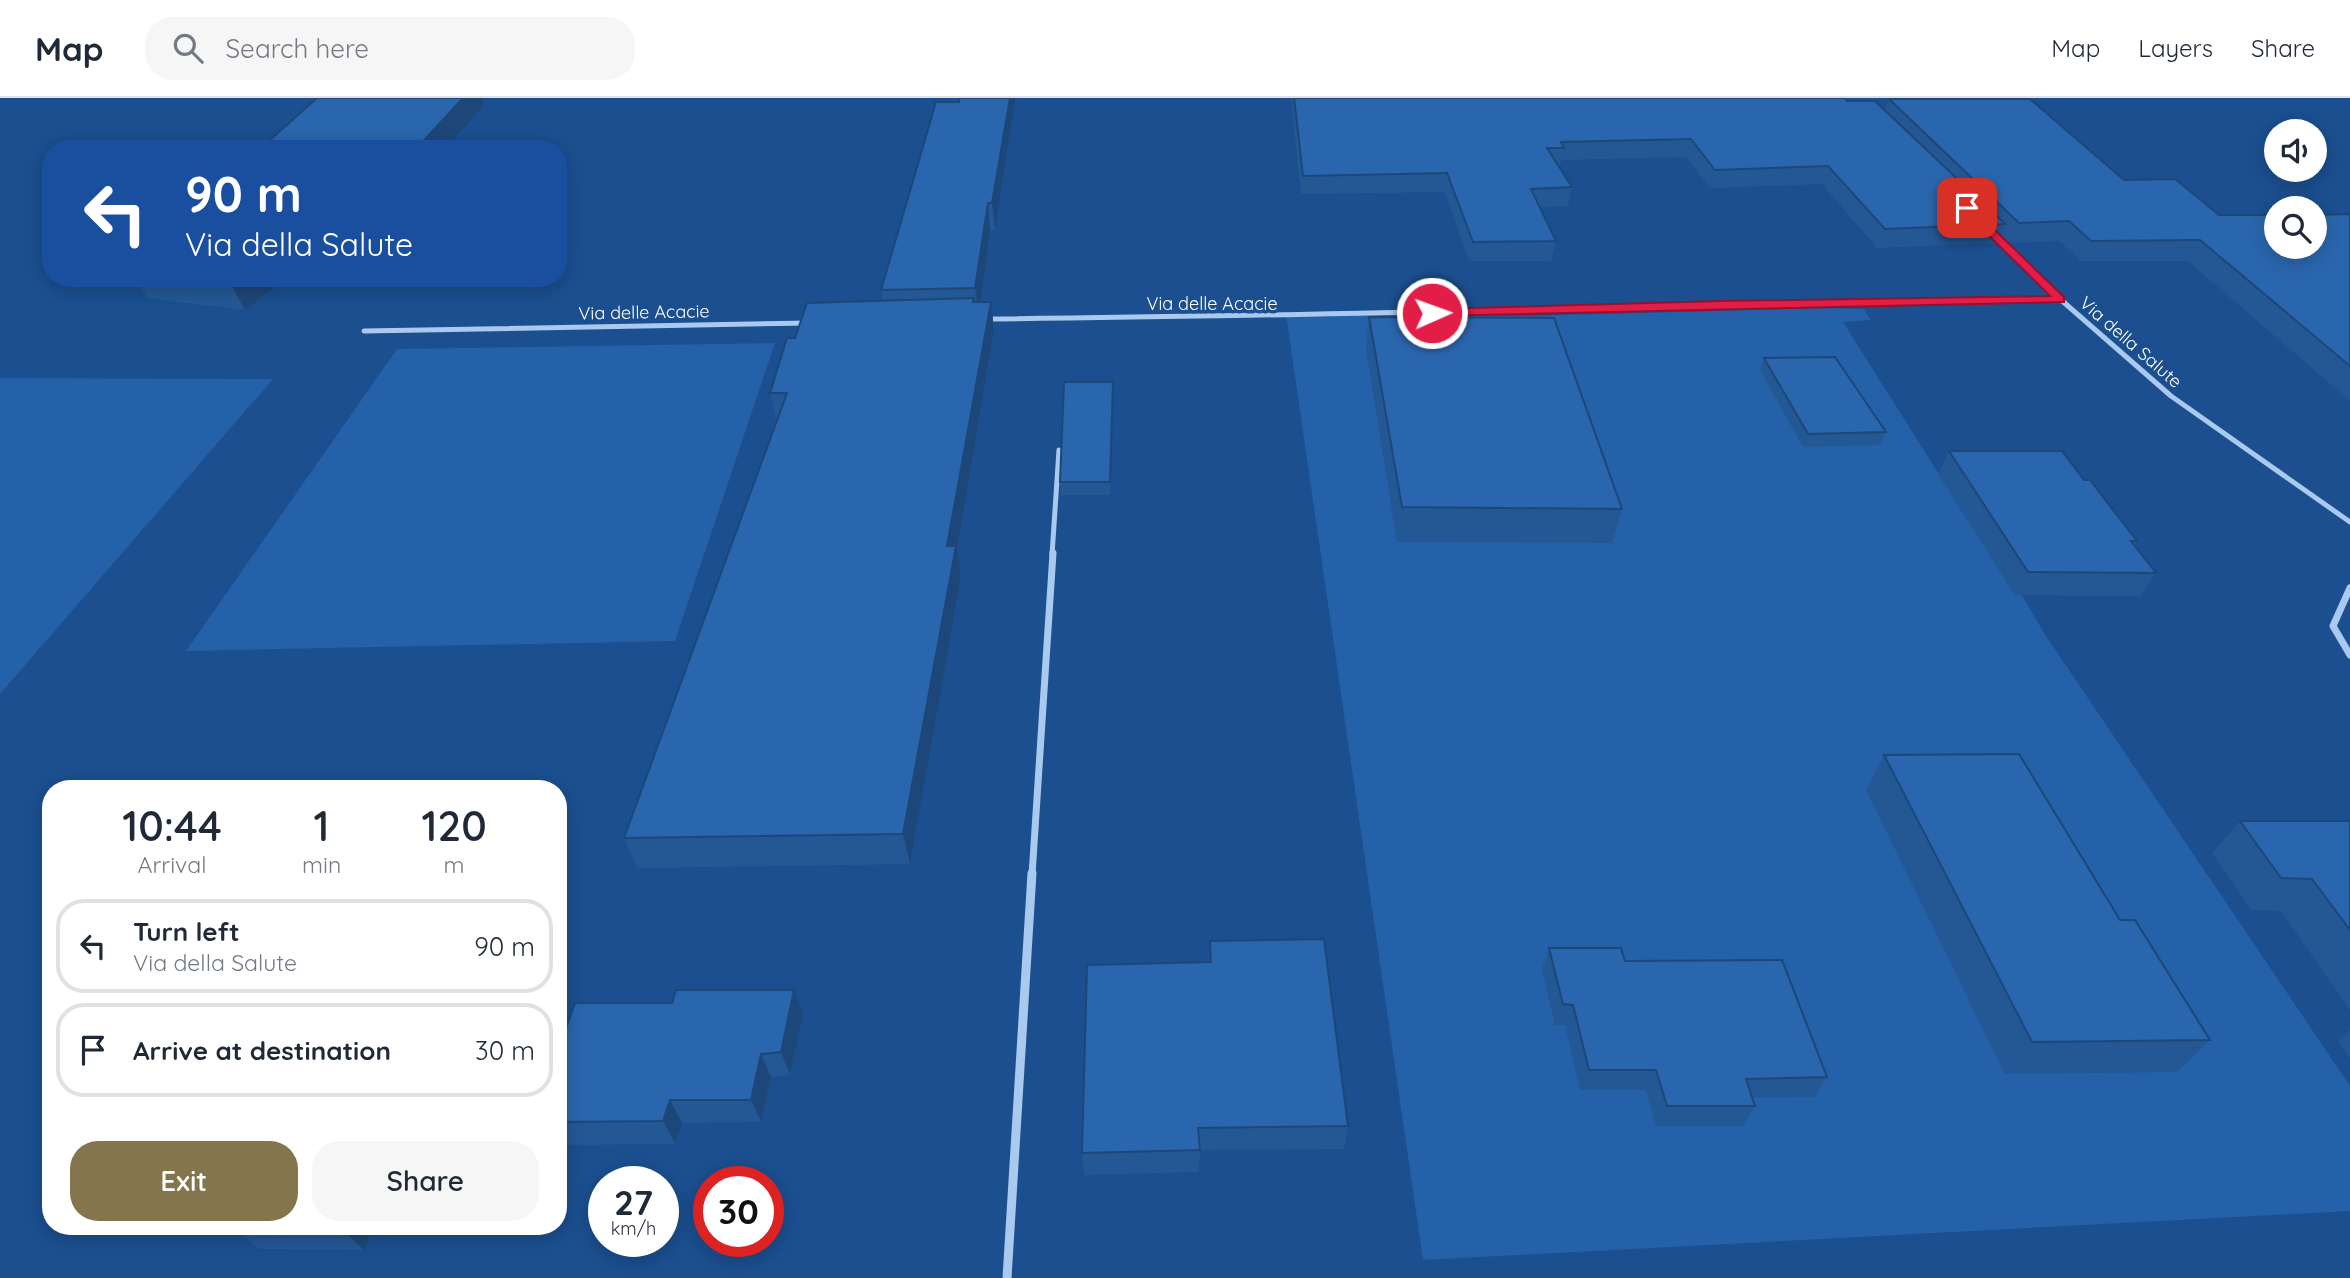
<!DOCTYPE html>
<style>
:root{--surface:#fff;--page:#f6f6f7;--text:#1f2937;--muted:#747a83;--line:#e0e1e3;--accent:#84754c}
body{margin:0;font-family:Quicksand,sans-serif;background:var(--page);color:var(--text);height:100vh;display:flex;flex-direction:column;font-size:26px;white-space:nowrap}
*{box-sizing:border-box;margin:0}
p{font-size:23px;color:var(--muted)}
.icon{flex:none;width:38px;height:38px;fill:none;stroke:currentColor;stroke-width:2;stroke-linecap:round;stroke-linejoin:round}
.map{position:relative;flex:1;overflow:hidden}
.side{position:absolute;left:42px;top:682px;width:525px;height:455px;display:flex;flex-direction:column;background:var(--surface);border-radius:28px;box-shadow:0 4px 18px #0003}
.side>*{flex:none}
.banner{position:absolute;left:42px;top:42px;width:525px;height:147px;border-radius:28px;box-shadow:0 4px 18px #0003;background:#1a4fa0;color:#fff;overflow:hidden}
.controls{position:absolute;left:2264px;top:21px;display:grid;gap:14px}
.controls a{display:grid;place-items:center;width:63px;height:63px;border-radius:50%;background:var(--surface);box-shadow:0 4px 18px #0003;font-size:35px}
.speed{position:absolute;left:588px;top:1068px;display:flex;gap:14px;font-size:35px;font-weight:700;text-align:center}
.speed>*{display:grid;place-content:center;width:91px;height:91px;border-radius:50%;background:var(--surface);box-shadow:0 4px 18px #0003;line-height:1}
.speed small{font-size:18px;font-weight:400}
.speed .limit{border:10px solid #d22;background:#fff;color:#111}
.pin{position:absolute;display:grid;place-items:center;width:60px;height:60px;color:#fff;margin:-30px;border-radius:14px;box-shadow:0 4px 10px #0006}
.me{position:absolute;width:77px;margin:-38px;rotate:88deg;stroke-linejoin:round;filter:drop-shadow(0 0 5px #0008)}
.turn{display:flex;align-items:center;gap:24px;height:147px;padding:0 28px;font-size:32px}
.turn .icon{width:91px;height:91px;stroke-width:2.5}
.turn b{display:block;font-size:49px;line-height:60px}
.eta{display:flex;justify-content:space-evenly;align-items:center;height:119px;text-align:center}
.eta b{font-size:42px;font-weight:600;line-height:49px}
.button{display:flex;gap:14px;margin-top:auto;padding:14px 28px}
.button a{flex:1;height:80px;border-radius:28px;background:var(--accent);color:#fff;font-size:28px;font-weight:600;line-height:80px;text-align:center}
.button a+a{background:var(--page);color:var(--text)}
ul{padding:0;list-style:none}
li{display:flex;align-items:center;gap:21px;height:94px;margin:0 14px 10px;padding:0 14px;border:4px solid var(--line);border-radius:28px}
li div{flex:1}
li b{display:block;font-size:26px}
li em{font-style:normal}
header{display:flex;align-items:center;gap:42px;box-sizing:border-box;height:98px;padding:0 35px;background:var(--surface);border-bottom:2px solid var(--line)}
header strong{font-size:33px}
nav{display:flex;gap:38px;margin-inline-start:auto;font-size:24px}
.search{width:490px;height:63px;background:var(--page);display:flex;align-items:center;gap:18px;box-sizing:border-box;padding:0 24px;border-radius:28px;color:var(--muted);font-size:26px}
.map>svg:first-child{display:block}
.green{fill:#2461a8}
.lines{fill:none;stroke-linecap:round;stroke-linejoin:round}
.minor-far3{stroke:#a9c9ee;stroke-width:4.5}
.minor-far2{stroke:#a9c9ee;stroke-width:5}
.minor-far1{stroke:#a9c9ee;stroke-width:7}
.minor{stroke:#a9c9ee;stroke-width:9}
.wall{fill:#245895}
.shaded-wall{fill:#1d4779}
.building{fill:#2a66ad;stroke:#1d4779;stroke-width:2}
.route{fill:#e11d48;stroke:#92132f;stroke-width:2}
.labels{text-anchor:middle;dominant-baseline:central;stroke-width:7;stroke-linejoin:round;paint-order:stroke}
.far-street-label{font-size:18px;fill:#fff;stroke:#1b4f8f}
</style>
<header>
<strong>Map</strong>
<div class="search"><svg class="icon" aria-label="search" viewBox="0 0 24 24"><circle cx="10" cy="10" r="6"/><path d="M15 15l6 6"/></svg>Search here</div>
<nav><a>Map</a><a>Layers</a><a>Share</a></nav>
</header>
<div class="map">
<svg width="2350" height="1180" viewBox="0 0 2350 1180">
<rect width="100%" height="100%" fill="#1b4f8f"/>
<g class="green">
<polygon points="1827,210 1864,211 1871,222 1843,224 2015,497 2022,497 2044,535 2350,988 2350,1113 1423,1162 1286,216 1524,218"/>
<polygon points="775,245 675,543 186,553 397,251"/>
<polygon points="0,280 273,281 0,596"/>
</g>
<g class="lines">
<g class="minor-far3">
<polyline points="1993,136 2062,203"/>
<polyline points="1957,203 2060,201"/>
</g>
<g class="minor-far2">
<polyline points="2060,201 2171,298 2350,424"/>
<path d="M986,221C1344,218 1702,206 2060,201"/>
<polyline points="364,233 810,225"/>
<polyline points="1052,457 1059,352"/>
</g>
<g class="minor-far1">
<polyline points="2350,490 2333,528 2350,557"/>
<polyline points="1032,777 1053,455"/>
</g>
<polyline class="minor" points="1007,1180 1032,775"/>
</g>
<g class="wall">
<polygon points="1291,0 1845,0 1847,3 1885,12 1889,1 2124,82 2219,117 2350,116 2350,303 2188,163 2081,163 2059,143 2009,145 2000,136 1996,145 1877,150 1822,86 1710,90 1686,59 1561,62 1560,68 1559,68 1572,89 1568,108 1540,109 1556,143 1551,163 1469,163 1445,94 1301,96"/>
<polygon points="1015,2 995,132 990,132 981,204 991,204 994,232 957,451 961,479 910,766 637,770 624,740 777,324 770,295 795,240 883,203 881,192"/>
<polygon points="136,180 288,180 245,212 147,200"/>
<polygon points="1369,219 1622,411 1612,445 1397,444 1366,251"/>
<polygon points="1764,260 1886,334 1880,347 1803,349 1760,272"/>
<polygon points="1113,284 1110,397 1061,397 1060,384"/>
<polygon points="1949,353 2084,382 2137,443 2135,448 2156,475 2140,498 2015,497 1938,376"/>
<polygon points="1884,657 2120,822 2210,942 2177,974 2005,976 1866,692"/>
<polygon points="2240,723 2350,723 2350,912 2281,813 2251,812 2212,755"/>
<polygon points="1210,843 1348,1028 1344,1051 1200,1052 1199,1074 1084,1077 1082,1055 1210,864"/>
<polygon points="1549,850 1625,863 1827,979 1814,999 1752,1000 1755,1008 1743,1028 1656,1028 1646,992 1580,992 1565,927 1555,927 1542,871"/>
<polygon points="803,916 790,977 771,979 761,1024 682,1025 675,1046 558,1047 558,953"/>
<polygon points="2350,932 2350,960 2338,942"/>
<polygon points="373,1129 364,1152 259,1151 234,1130"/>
</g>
<g class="shaded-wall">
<polygon points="463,0 482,0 484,7 445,51 416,51"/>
<polygon points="1010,0 1015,0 1015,2 995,132 992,105"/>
<polygon points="988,105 990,132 979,218 975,190"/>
<polygon points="243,180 288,180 245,212 232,188"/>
<polygon points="991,204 994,232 957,451 961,479 910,766 903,736 947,448"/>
<polygon points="1113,284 1113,296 1110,397 1110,384"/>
<polygon points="794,892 803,916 790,977 781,954"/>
<polygon points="761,956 771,979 761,1024 751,1002"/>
<polygon points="670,1002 682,1025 675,1046 663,1023"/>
<polygon points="343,1129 373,1129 364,1152 342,1131"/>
</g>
<g class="building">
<polygon points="317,0 463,0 416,51 260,51"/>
<polygon points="959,0 1010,0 992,105 988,105 975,190 881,192 936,4 959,4"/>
<polygon points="1294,0 1845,0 1847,3 1875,3 2005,126 1885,131 1828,68 1715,72 1691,41 1561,44 1564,50 1547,50 1572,89 1531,91 1556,143 1473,144 1447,75 1303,78"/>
<polygon points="1889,1 2030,1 2124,82 2175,81 2219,117 2277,117 2277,149 2315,149 2315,117 2350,116 2350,268 2200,142 2091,143 2069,123 2019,125"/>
<polygon points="169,180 243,180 232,188"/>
<polygon points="974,200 973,204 991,204 947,448 956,448 903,736 624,740 787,295 770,295 787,240 795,240 807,205"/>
<polygon points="1369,219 1554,220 1622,411 1402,409"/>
<polygon points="1835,259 1886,334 1808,336 1764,260"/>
<polygon points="1064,284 1113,284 1110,384 1060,384"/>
<polygon points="1949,353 2062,353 2084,382 2090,382 2137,443 2131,443 2156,475 2028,474"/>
<polygon points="2019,656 2120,822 2135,822 2210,942 2032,944 1884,657"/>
<polygon points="2240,723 2350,723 2350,832 2312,781 2281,780"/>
<polygon points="1324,841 1348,1028 1198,1030 1200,1052 1082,1055 1087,867 1211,864 1210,843"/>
<polygon points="1549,850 1621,850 1625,863 1782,862 1827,979 1746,981 1755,1008 1667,1008 1656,972 1589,972 1573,907 1563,906"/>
<polygon points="676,892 794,892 781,954 761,956 751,1002 670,1002 663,1023 558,1024 558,953 575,905 672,905"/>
<polygon points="235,1129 343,1129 342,1131 234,1130"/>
</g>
<polygon class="route" points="1963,108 1970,108 2064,199 2064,204 1432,218 1426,215 1432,211 1721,203 2050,198 1963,112"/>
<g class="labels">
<g class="far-street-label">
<text x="1212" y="205">Via delle Acacie</text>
<text transform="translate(644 214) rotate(-1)">Via delle Acacie</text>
<text transform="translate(2131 244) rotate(41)">Via della Salute</text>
</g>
</g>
</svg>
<div class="controls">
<a><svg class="icon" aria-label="sound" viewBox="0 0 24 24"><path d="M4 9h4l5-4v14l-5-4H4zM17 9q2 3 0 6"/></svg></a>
<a><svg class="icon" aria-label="search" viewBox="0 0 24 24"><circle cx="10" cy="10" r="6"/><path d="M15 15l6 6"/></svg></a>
</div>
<div class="speed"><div>27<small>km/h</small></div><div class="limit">30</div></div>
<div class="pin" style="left:1967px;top:110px;background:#d93025"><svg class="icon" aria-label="arrive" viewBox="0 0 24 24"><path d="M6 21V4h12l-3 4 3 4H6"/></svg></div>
<svg class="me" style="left:1432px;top:215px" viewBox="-20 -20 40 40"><circle r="17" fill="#e11d48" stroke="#fff" stroke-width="3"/><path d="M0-11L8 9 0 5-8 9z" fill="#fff"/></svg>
<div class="banner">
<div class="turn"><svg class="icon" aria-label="left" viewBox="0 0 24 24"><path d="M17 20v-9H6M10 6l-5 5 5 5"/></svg><div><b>90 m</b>Via della Salute</div></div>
</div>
<section class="side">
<div class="eta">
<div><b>10:44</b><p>Arrival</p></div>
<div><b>1</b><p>min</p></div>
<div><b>120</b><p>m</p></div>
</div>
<ul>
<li><svg class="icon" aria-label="left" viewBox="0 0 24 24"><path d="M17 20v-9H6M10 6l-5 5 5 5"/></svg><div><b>Turn left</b><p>Via della Salute</p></div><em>90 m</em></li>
<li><svg class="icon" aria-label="arrive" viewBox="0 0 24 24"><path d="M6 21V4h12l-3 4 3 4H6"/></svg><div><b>Arrive at destination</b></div><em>30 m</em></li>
</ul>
<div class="button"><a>Exit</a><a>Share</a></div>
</section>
</div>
